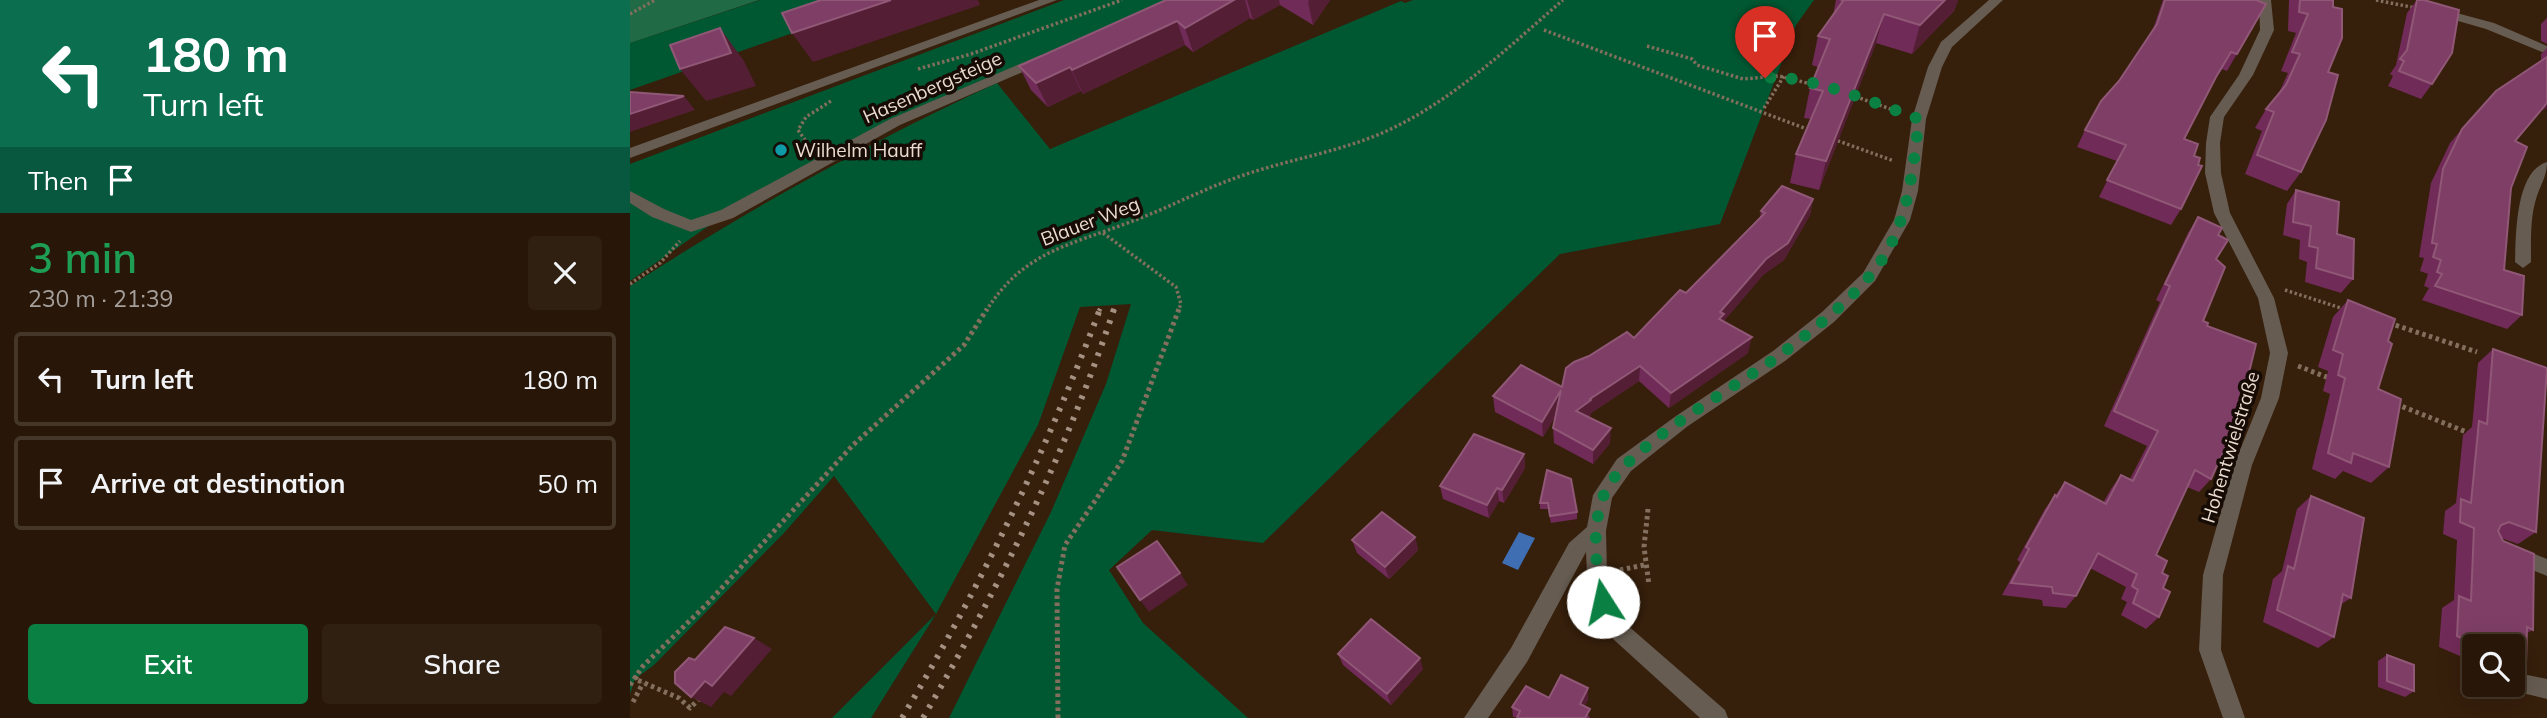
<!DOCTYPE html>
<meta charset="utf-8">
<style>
:root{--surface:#281708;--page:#302012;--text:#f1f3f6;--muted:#a59f9c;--line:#443629;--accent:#0b8043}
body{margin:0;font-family:Mulish,sans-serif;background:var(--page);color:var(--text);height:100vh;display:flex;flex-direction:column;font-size:26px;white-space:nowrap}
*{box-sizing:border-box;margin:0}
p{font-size:23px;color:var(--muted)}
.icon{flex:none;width:38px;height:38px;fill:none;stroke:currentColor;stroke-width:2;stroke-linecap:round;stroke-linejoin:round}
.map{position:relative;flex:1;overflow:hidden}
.drawer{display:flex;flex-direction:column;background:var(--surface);width:630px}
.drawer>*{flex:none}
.hud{background:#0b6e4f;color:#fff;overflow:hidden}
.fabs{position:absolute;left:1832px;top:634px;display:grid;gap:14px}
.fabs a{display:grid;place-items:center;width:63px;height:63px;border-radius:7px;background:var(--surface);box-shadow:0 7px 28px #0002,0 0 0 2px var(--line);font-size:35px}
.pin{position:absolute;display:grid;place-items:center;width:60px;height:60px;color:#fff;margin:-72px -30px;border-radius:50% 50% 50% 0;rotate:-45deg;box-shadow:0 0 7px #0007}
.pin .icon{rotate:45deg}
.me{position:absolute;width:77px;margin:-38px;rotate:350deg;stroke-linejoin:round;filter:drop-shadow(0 0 5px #0008)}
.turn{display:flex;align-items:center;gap:24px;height:147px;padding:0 28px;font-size:32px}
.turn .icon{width:91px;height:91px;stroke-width:2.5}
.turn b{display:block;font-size:49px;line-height:60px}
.then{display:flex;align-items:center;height:66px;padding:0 28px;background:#0003;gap:14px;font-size:26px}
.round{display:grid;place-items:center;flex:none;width:74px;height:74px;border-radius:7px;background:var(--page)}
.head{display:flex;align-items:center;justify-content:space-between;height:119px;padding:0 28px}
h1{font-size:42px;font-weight:600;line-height:52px;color:#1e9e55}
.action{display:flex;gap:14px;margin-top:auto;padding:14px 28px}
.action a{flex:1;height:80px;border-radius:7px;background:var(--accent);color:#fff;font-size:28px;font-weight:600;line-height:80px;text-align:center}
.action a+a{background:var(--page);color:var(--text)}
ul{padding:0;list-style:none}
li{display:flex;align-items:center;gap:21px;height:94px;margin:0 14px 10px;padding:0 14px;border:4px solid var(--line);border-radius:7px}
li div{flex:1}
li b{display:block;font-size:26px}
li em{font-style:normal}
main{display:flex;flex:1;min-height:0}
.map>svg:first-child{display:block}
.green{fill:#005832}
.forest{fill:#206b45}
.water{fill:#3f6eb3}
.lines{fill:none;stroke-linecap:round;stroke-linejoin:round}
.path-far1{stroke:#836f5e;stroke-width:3.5;stroke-dasharray:2.5 2.5;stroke-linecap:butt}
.path{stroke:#836f5e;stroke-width:5;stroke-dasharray:3.5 3.5;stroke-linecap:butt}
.lane{fill:#665c51;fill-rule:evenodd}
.street{fill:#665c51;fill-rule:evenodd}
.rail-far1{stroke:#a49182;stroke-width:4.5;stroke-dasharray:2.5 6;stroke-linecap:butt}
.rail{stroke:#a49182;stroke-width:6;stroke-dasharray:3.5 8;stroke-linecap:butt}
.wall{fill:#712b59}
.shaded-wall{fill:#541e34}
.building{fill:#7e3e66;stroke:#905776;stroke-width:2}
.route{stroke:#0b8043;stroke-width:12;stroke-dasharray:0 21.6}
.culture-dot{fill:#0f9aa8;stroke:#160c05;stroke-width:2.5}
.labels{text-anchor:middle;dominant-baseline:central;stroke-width:7;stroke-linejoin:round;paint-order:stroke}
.street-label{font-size:19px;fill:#ecdcd0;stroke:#160c05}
.poi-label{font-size:19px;fill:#ecdcd0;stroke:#160c05;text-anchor:start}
</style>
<main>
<section class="drawer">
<div class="hud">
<div class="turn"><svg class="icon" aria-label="left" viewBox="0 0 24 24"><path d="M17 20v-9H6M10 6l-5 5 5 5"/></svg><div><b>180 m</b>Turn left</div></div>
<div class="then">Then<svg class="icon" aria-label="arrive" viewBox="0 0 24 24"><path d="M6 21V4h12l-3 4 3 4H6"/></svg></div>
</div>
<div class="head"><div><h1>3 min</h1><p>230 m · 21:39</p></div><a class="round"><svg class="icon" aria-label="close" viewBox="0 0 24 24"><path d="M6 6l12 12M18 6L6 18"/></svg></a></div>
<ul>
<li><svg class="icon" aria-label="left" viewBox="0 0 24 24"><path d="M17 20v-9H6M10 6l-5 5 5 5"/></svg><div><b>Turn left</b></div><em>180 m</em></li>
<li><svg class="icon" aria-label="arrive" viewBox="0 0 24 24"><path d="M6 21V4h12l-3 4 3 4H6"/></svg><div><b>Arrive at destination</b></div><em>50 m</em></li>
</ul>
<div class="action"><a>Exit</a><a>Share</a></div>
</section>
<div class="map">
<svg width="1917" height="718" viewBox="0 0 1917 718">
<rect width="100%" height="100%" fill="#361f0b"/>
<g class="green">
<polygon points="130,0 257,0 0,90 0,43"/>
<polygon points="434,0 545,0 264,122 97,213 0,281 0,164"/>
<path d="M783,0H1184L1166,25L1090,224L930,254L633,543L522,530L479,570L513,623L618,718H319L421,512L476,384L501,304L450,307L408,425L306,614L241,718H202L306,614L204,476L154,533L24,665L5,679L0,694V286C117,210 240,142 367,83L420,149L771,1L775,3Z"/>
</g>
<polygon class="forest" points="0,0 129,0 0,43"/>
<polygon class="water" points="889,532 905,538 888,570 872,563"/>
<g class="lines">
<g class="path-far1">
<polyline points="1746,0 1786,8"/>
<polyline points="0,14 25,0"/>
<polyline points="914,30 1182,131"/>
<polyline points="1017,46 1062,59 1067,65 1113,79 1149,76 1185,85"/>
<polyline points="288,69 341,54 492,0"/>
<polyline points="1221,95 1272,113"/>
<polyline points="1134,108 1154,76"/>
<polyline points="1203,139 1264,161"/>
<polyline points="172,150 175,140 168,130 176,117 201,101"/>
<polyline points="473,233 546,287 551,304 548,311"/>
<polyline points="0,284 30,263 50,241"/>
<polyline points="1655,290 1714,309"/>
<path d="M356,311C394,251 438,246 500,222C536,209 571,190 608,177C661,158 719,151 769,125C830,94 882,44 933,0"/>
</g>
<g class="path">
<polyline points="1759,323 1847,352"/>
<polyline points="1668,366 1699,378"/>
<polyline points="1766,404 1839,433"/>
<polyline points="1018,509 1014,547 1019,585"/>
<polyline points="990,570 1014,565"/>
<polyline points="7,676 5,679 49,698 60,708 69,699"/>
<polyline points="0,685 13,666 77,604 223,445 334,345 357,309"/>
<polyline points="3,702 13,683"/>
<polyline points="428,718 427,589 435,545 492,461 549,309"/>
</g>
<g class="lane">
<polygon points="1808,8 1864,23 1917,46 1917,54 1856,29 1804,14 1804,10"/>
<polygon points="1887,547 1917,559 1917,576 1881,561 1878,555 1881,549"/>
<polygon points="1883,672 1917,679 1917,699 1876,689 1874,684 1883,684"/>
</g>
<g class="street">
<polygon points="409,0 427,0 0,158 0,148"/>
<polygon points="1359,0 1373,0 1322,47 1312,67 1296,119 1288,191 1280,220 1245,281 1204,322 1155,361 1058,426 1001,471 982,498 976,531 977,574 983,600 996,624 1095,710 1098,718 1070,718 982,638 963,602 957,574 956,552 897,662 858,718 834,718 881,648 939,543 957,527 963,495 987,459 1046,416 1143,351 1192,312 1233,273 1264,220 1272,191 1282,119 1298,67 1311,42"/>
<polygon points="1629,0 1641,0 1644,30 1623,75 1594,117 1590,143 1591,173 1600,213 1644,298 1658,353 1649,398 1622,465 1593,575 1591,650 1615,718 1593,718 1569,650 1573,575 1604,465 1631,398 1640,353 1628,298 1584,213 1575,173 1576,143 1580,117 1609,75 1630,30"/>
<polygon points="411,55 418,59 416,62 270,125 103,218 61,232 22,217 0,203 0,191 34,209 61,220 91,210 260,119"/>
<path d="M1917,162C1917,177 1910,185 1906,199C1900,219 1901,241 1901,262L1893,268L1885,262C1886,236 1885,171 1917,162Z"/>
</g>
<g class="rail-far1">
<polyline points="469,311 471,307"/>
<polyline points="483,311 485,305"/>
</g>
<g class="rail">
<path d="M272,718C350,587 416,452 470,309"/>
<path d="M293,718C369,587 436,454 484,309"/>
</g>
</g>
<g class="wall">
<polygon points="536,0 700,0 683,25 650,5 623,20 620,18 563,52 555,45 453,94 451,91 418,107 401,90 389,66"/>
<polygon points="1206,0 1328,0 1324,11 1282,54 1246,43 1189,190 1160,183 1166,154 1181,119 1174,118 1180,88 1188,67 1182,65 1188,36 1203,15"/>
<polygon points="1533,0 1626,0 1636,4 1597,71 1592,69 1582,84 1554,139 1551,209 1541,225 1469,197 1487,161 1447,147 1455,130 1522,32"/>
<polygon points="1659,0 1703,0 1698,72 1671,172 1657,191 1615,174 1632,131 1625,128 1636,109 1648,95 1658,73 1651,71 1666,33 1658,31"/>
<polygon points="1787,0 1794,0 1802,84 1791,99 1758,86 1763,76 1760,74 1766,65 1777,13"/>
<polygon points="1917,18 1917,44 1911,41 1911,24"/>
<polygon points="1917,48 1917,108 1909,112 1885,141 1874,270 1892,315 1877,329 1792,300 1799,288 1794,286 1798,274 1790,271 1794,258 1789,257 1801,183 1820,143 1832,129 1911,60 1911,54"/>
<polygon points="1666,190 1707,234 1723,279 1711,293 1675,282 1677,262 1669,259 1670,240 1653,235 1657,204"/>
<polygon points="1183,199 1180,215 1154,260 1133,275 1093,322 1118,353 1039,408 1009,381 961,413 961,415 958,417 980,443 963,464 924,443 923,428 926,415 913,437 865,412 863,396 932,387 1004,338 1056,293 1130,218 1131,211"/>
<polygon points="1568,217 1588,235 1586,259 1573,321 1577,326 1581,479 1569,492 1557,487 1526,555 1532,573 1533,588 1529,617 1516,629 1491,615 1497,602 1491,599 1496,587 1460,568 1446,596 1436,608 1413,606 1412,600 1372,595 1390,562 1387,560 1415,509 1435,482 1473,503 1481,489 1491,475 1500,479 1517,446 1474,426 1530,302 1526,300 1558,233"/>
<polygon points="1718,300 1758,341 1748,389 1759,467 1741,483 1713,471 1705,479 1682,469 1700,394 1693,391 1698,371 1688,367 1703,317"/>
<polygon points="1863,349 1906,532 1888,544 1871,538 1903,630 1897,633 1896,664 1883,671 1883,646 1844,646 1844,662 1809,647 1812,608 1824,600 1827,540 1813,534 1815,511 1826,503 1833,435 1842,427 1848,363"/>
<polygon points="894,454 895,468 874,503 869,501 859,518 813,499 810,486"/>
<polygon points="917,470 947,512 947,519 921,523 918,509 910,509 910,503"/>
<polygon points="1681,496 1721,598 1710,605 1704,637 1688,648 1633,622 1643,579 1652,571 1667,509"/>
<polygon points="785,537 788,550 759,579 727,553 722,540"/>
<polygon points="708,654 793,669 761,705 713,665"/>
<polygon points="1757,655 1784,691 1775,697 1748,687 1748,661"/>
<polygon points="919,698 958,699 954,707 960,718 883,717 882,707"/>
</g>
<g class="shaded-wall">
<polygon points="261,0 348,0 350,5 183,62 162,33"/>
<polygon points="604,0 615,0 620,18 563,52 555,28"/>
<polygon points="617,0 649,0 650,5 623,20"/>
<polygon points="679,0 700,0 683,25 678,2"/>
<polygon points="1315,0 1328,0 1324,11 1282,54 1290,25"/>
<polygon points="1254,14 1246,43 1189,190 1196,161"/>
<polygon points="547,21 555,45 453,94 442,70"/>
<polygon points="90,28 114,61 126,86 76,101 50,69"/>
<polygon points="440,67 451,91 418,107 406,83"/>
<polygon points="54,96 65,110 0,132 0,114"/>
<polygon points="1917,102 1917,108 1908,112"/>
<polygon points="1183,199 1180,215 1154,260 1133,275 1093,322 1087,335 1090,312"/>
<polygon points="1122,337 1118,353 1039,408 1041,393"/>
<polygon points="1010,366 1009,381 961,413 961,415 946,426 946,411 960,399"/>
<polygon points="931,390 932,405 913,437 912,422"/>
<polygon points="981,428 980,443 963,464 963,450"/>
<polygon points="894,454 895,468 874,503 872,490"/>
<polygon points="867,488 869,501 859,518 857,505"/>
<polygon points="785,537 788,550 759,579 755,567"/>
<polygon points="550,573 558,585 519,612 510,600"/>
<polygon points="124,638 142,649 101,696 94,692 81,707 61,697 75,681"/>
<polygon points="790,658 793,669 761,705 757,694"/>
<polygon points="958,688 958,699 950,715 950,704"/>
</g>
<g class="building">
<polygon points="191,0 261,0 162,33 152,13"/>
<polygon points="536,0 604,0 555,28 547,21 442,70 440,67 406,83 389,66"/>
<polygon points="1211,0 1315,0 1290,25 1254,14 1196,161 1166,154 1193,91 1180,88 1200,39 1188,36 1213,1"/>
<polygon points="1535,0 1626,0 1636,4 1607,54 1601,52 1586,77 1554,139 1568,144 1564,156 1570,158 1568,165 1572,166 1551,209 1477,180 1496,145 1455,130 1471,101 1489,81 1527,24"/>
<polygon points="1670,0 1703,0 1703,7 1712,9 1712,38 1698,72 1708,75 1696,120 1671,172 1627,155 1644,112 1636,109 1656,85 1670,54 1662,52 1678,14 1669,12"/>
<polygon points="1787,0 1794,0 1829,10 1822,53 1802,84 1769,71 1774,61 1770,59 1777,50"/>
<polygon points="90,28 101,53 50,69 40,45"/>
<polygon points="1917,57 1917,103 1885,141 1897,147 1881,188 1874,270 1894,276 1892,315 1805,286 1812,274 1807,272 1811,260 1803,257 1807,244 1802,243 1813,169 1832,129 1866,91"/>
<polygon points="0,92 54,96 0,114"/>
<polygon points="1152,186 1183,199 1158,243 1136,259 1090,312 1094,314 1089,319 1122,337 1041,393 1010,366 960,399 961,400 946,411 981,428 963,450 923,428 931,390 912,422 863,396 891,365 932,387 936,368 944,362 959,356 997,332 1004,338 1050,290 1056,293 1135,213 1131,211"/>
<polygon points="1666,190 1709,202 1707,234 1724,239 1723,279 1686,268 1688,248 1679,246 1681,226 1663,222"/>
<polygon points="1568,217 1592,228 1588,235 1598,240 1586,259 1595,267 1573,321 1578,323 1577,326 1626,344 1607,422 1581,479 1565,470 1526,555 1537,561 1532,573 1538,576 1533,588 1540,592 1529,617 1503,603 1508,590 1502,586 1507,574 1468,553 1446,596 1423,593 1422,587 1381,583 1399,549 1396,547 1425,495 1427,497 1435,482 1476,504 1491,475 1503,481 1528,431 1484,411 1540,286 1535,284"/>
<polygon points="1718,300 1765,319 1758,341 1762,344 1748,389 1771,399 1759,467 1723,453 1721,463 1698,453 1715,378 1708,375 1713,354 1703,350"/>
<polygon points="1863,349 1917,368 1906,532 1879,522 1871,525 1868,531 1873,541 1904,554 1903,630 1897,627 1896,664 1883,659 1883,646 1851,646 1827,636 1829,596 1841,601 1844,528 1830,522 1831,499 1841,503 1849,421 1857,424"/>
<polygon points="844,434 894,454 872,490 867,488 857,505 810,486"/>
<polygon points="917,470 941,479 947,512 920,516 918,503 910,503"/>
<polygon points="1681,496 1734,518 1721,598 1713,594 1704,637 1647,610 1658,566 1664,569"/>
<polygon points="752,512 785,537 755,567 722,540"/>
<polygon points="527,541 550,573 510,600 487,567"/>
<polygon points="741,619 790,658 757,694 708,654"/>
<polygon points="95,627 124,638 82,686 75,681 61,697 45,683 45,672 59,658 65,660"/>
<polygon points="1757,655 1784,665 1784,691 1757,681"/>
<polygon points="931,675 958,688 950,704 960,709 955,718 887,718 890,711 882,707 896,686 919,698"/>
</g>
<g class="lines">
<path class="route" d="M973,602C966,569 961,530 973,497C990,449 1107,387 1150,355C1180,332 1213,307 1238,278C1278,233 1282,176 1289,119C1252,106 1172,72 1135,78"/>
</g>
<circle class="culture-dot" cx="151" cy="150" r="7"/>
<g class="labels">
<g class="street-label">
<text transform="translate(302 87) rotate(-24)">Hasenbergsteige</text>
<text transform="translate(460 221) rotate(-21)">Blauer Weg</text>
<text transform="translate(1600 447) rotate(-73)">Hohentwielstraße</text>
</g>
<g class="poi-label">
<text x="165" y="150">Wilhelm Hauff</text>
</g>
</g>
</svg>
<div class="fabs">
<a><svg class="icon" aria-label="search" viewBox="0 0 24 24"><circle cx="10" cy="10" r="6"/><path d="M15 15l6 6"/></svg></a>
</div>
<div class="pin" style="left:1135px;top:78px;background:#d93025"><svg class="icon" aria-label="arrive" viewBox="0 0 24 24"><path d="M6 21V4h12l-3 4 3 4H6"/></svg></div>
<svg class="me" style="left:973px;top:602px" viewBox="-20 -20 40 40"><circle r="19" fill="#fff"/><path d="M0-13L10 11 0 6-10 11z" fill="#0b8043"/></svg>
</div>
</main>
